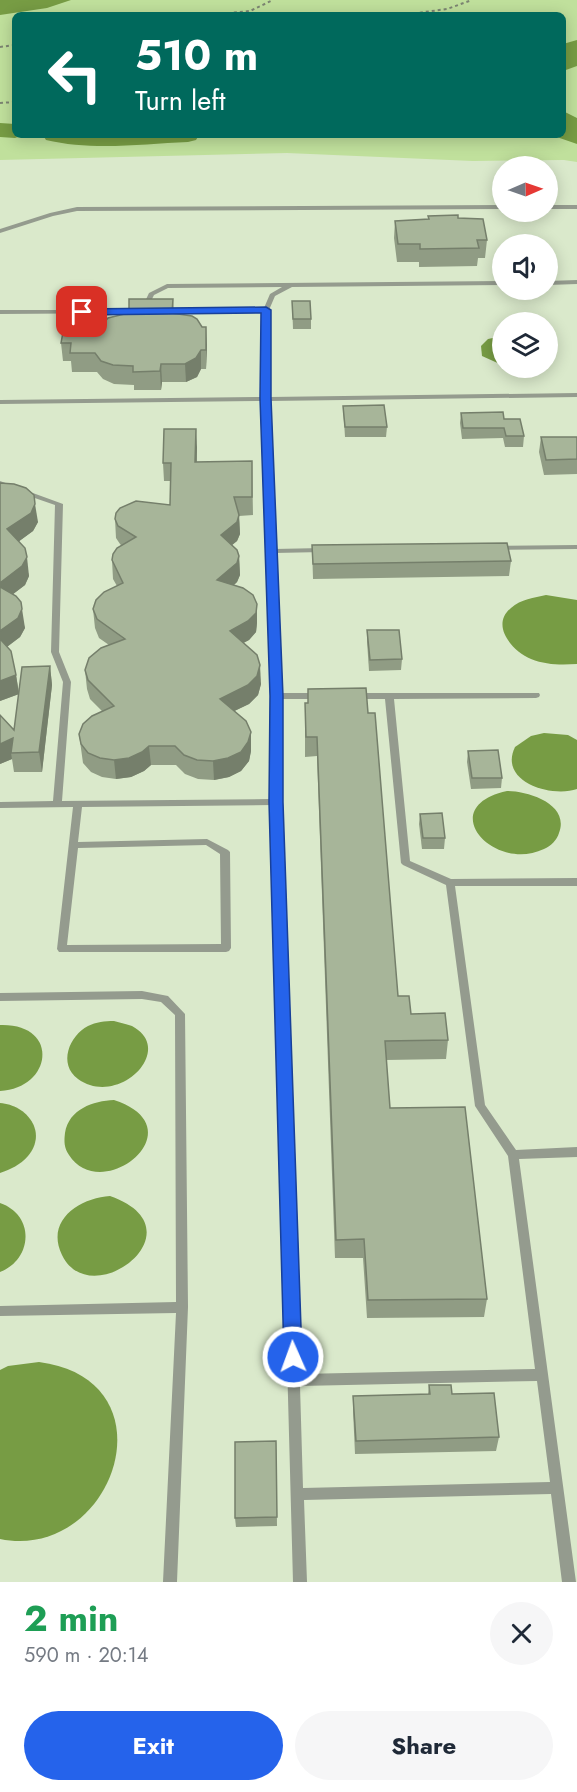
<!DOCTYPE html>
<meta charset="utf-8">
<style>
:root{--surface:#fff;--page:#f6f6f7;--text:#1f2937;--muted:#747a83;--accent:#2563eb}
body{margin:0;font-family:Jost,sans-serif;background:var(--page);color:var(--text);height:100vh;display:flex;flex-direction:column;font-size:22px;white-space:nowrap}
*{box-sizing:border-box;margin:0}
p{font-size:20px;color:var(--muted)}
.icon{flex:none;width:33px;height:33px;fill:none;stroke:currentColor;stroke-width:2;stroke-linecap:round;stroke-linejoin:round}
.map{position:relative;height:1582px;overflow:hidden}
.panel{display:flex;flex-direction:column;background:var(--surface);flex:1}
.panel>*{flex:none}
.banner{position:absolute;left:12px;top:12px;width:554px;height:126px;border-radius:9px;box-shadow:0 3px 15px #0003;background:#00695c;color:#fff;overflow:hidden}
.needle{width:39px;rotate:88deg}
.tools{position:absolute;left:492px;top:156px;display:grid;gap:12px}
.tools a{display:grid;place-items:center;width:66px;height:66px;border-radius:50%;background:var(--surface);box-shadow:0 3px 15px #0003;font-size:30px}
.pin{position:absolute;display:grid;place-items:center;width:51px;height:51px;color:#fff;margin:-26px;border-radius:12px;box-shadow:0 3px 9px #0006}
.me{position:absolute;width:66px;margin:-33px;rotate:358deg;stroke-linejoin:round;filter:drop-shadow(0 0 4px #0008)}
.turn{display:flex;align-items:center;gap:21px;height:126px;padding:0 24px;font-size:27px}
.turn .icon{width:78px;height:78px;stroke-width:2.5}
.turn b{display:block;font-size:42px;line-height:51px}
.round{display:grid;place-items:center;flex:none;width:63px;height:63px;border-radius:32px;background:var(--page)}
.overview{display:flex;align-items:center;justify-content:space-between;height:102px;padding:0 24px}
h1{font-size:36px;font-weight:700;line-height:45px;color:#1e9e55}
.primary-button{display:flex;gap:12px;margin-top:auto;padding:12px 24px}
.primary-button a{flex:1;height:69px;border-radius:36px;background:var(--accent);color:#fff;font-size:24px;font-weight:700;line-height:69px;text-align:center}
.primary-button a+a{background:var(--page);color:var(--text)}
.map>svg:first-child{display:block}
.green{fill:#c0e09c;fill-rule:evenodd}
.water{fill:#779c44}
.lines{fill:none;stroke-linecap:round;stroke-linejoin:round}
.river{fill:#779c44;fill-rule:evenodd}
.path{stroke:#7c8572;stroke-width:2;stroke-dasharray:3 3;stroke-linecap:butt}
.lane{fill:#949b8e;fill-rule:evenodd}
.wall{fill:#909c84}
.shaded-wall{fill:#757f6b}
.building{fill:#a7b599;stroke:#757f6b;stroke-width:1.5}
.route{fill:#2563eb;stroke:#184099;stroke-width:1.5}
</style>
<div class="map">
<svg width="577" height="1582" viewBox="0 0 577 1582">
<rect width="100%" height="100%" fill="#dae9cb"/>
<path class="green" d="M0,0H577V162L564,160L473,161L287,153L0,160ZM15,15H562V135H15Z"/>
<g class="water">
<polygon points="0,0 71,0 47,8 0,15"/>
<polygon points="577,40 577,66 563,71 563,44"/>
<polygon points="563,111 577,118 577,144 551,135 562,135"/>
<polygon points="502,336 502,365 482,356 481,346 488,339"/>
<path d="M546,595L577,600V664C561,665 546,665 531,659C512,651 490,625 511,608C521,599 534,598 546,595Z"/>
<path d="M544,733L568,735L577,740V789C552,798 498,782 515,747L531,736Z"/>
<path d="M507,791C528,791 570,804 559,833C557,840 551,846 544,849C493,873 434,807 507,791Z"/>
<path d="M114,1021C120,1023 127,1024 132,1026C177,1050 118,1108 78,1079C58,1064 69,1036 88,1026C96,1022 105,1021 114,1021Z"/>
<path d="M0,1025C60,1023 53,1088 0,1091Z"/>
<path d="M114,1100C199,1128 102,1206 69,1155C64,1148 64,1141 65,1133C69,1109 93,1101 114,1100Z"/>
<path d="M0,1103C27,1105 48,1132 28,1156C20,1165 11,1169 0,1173Z"/>
<path d="M110,1196C204,1229 91,1315 62,1255C45,1220 80,1198 110,1196Z"/>
<path d="M0,1203C35,1215 33,1259 0,1272Z"/>
<path d="M39,1362C176,1380 114,1562 0,1539V1370L8,1366Z"/>
</g>
<g class="lines">
<g class="river">
<polygon points="0,123 15,124 15,135 23,135 15,138 0,137"/>
<path d="M43,135H199L196,140L188,142C142,144 92,151 46,140Z"/>
</g>
<g class="path">
<polyline points="210,15 250,11 273,0"/>
<polyline points="402,15 447,9 472,0"/>
<polyline points="0,47 15,45"/>
<polyline points="0,103 15,102"/>
</g>
<g class="lane">
<polygon points="502,205 502,209 77,211 53,216 0,233 0,229 50,213 77,207"/>
<rect x="548" y="205" width="29" height="4"/>
<polygon points="577,280 577,284 548,285 548,281"/>
<path d="M502,281V285L292,287L275,296L269,310L270,397L577,393V397L270,401L274,549L323,548L327,550L323,552L274,553L279,693H320L324,696L320,699H279L281,802L300,1374L535,1369L508,1156L475,1106L446,885L403,865L401,863L385,699H355L351,696L355,693H539L540,695L539,697L536,698L394,699L410,861L451,879L577,878V886H455L485,1105L516,1150L577,1147V1157L519,1159L576,1582H562L551,1494L304,1500L307,1582H293L272,805L82,807L78,842L207,839L228,850L230,852L231,948L229,951L226,952H59L57,949L73,807L0,808V802L53,801L63,682L51,652L55,505L0,486V481L63,504L59,652L71,682L62,801L271,799L270,679L263,401L0,404V400L263,397V312L161,313L158,311L161,309L264,308L270,294L282,287L168,288L154,295L146,311L139,313L0,314V310H141L149,293L167,284ZM206,845L220,854L221,944L67,945L78,848ZM537,1381L550,1482L303,1488L300,1386Z"/>
<polygon points="577,545 577,549 498,550 494,548 498,546"/>
<polygon points="142,991 168,996 185,1014 188,1307 177,1582 163,1582 176,1313 0,1316 0,1306 176,1302 175,1015 161,1002 142,999 0,1001 0,993"/>
</g>
</g>
<g class="wall">
<polygon points="428,216 458,218 487,240 485,258 478,258 477,266 419,267 419,262 397,262 394,238 395,221 428,219"/>
<polygon points="173,299 174,313 207,345 206,369 201,369 197,377 186,382 162,382 161,390 134,390 134,385 114,384 103,379 97,372 72,372 71,361 63,361 61,343 100,327 129,313"/>
<polygon points="292,301 311,319 311,329 293,329"/>
<polygon points="343,406 387,427 386,437 345,437"/>
<polygon points="461,413 504,419 524,436 523,447 505,447 503,438 462,439 460,423"/>
<polygon points="541,437 577,437 577,474 544,475 539,452"/>
<polygon points="197,447 197,462 252,461 253,515 239,516 240,534 237,541 232,545 239,556 240,575 237,582 234,585 257,623 256,632 249,640 243,643 261,684 258,695 249,704 234,711 251,732 251,751 249,761 241,771 229,777 214,780 198,779 185,774 176,765 151,765 144,771 131,777 116,779 102,777 91,772 83,763 79,734 102,711 90,699 87,689 85,670 109,645 99,638 95,628 93,609 117,586 113,579 112,560 122,546 120,544 116,538 115,519 170,505 171,481 164,481 163,463"/>
<polygon points="0,483 38,522 33,531 19,541 29,576 25,585 13,594 25,628 20,637 7,647 16,675 19,693 50,666 52,685 42,772 14,772 12,759 0,764 14,730 19,694 0,701"/>
<polygon points="312,545 511,561 509,576 313,579"/>
<polygon points="367,630 402,659 401,670 369,671 367,641"/>
<polygon points="308,689 368,713 398,996 411,1014 448,1040 446,1059 386,1060 390,1108 487,1299 484,1317 367,1318 363,1258 335,1258 317,756 305,757 305,703 308,703"/>
<polygon points="468,751 502,778 501,788 471,789 467,762"/>
<polygon points="420,814 445,838 444,849 422,849 419,824"/>
<polygon points="429,1385 452,1394 499,1437 496,1451 355,1454 353,1410 353,1396 428,1394"/>
<polygon points="276,1441 277,1526 236,1527 235,1518"/>
</g>
<g class="shaded-wall">
<polygon points="206,327 207,345 206,369"/>
<polygon points="201,350 201,369 197,377 186,382 185,364"/>
<polygon points="161,364 162,382 161,390 160,371"/>
<polygon points="196,429 197,447 196,480 195,462"/>
<polygon points="35,504 38,522 33,531 10,548 7,529"/>
<polygon points="239,515 240,534 237,541 222,553 221,535"/>
<polygon points="239,556 240,575 237,582 218,599 217,580"/>
<polygon points="27,557 29,576 25,585 0,604 0,583"/>
<polygon points="257,604 257,623 256,632 249,640 230,650 230,631"/>
<polygon points="22,609 25,628 20,637 0,652 0,631"/>
<polygon points="260,665 261,684 258,695 249,704 220,718 220,699"/>
<polygon points="50,666 52,685 42,772 39,752"/>
<polygon points="16,675 19,694 0,701 0,681"/>
<polygon points="251,732 251,751 249,761 241,771 229,777 214,780 213,761"/>
<polygon points="13,738 11,753 12,759 0,764 0,744"/>
<polygon points="149,746 151,765 144,771 131,777 116,779 114,760"/>
</g>
<g class="building">
<polygon points="458,215 458,218 483,219 487,240 477,240 479,248 420,249 420,244 398,244 395,221 429,219 428,216"/>
<polygon points="129,299 173,299 172,313 192,316 197,319 202,327 206,327 206,350 201,350 196,358 185,364 161,364 160,371 133,372 133,366 113,365 101,361 95,353 70,353 71,343 61,343 64,327 100,327 108,318 129,313"/>
<polygon points="292,301 310,301 311,319 293,319"/>
<polygon points="384,405 387,427 345,427 343,406"/>
<polygon points="503,412 504,419 520,419 524,436 506,436 504,428 463,428 461,413"/>
<polygon points="164,429 196,429 195,462 252,461 252,497 234,497 239,515 237,522 221,535 237,550 239,556 237,563 217,580 243,588 253,595 257,604 256,613 248,621 230,631 257,655 260,665 257,676 248,685 220,699 246,721 251,732 248,742 241,752 228,758 213,761 197,760 184,755 175,746 149,746 142,752 129,758 114,760 100,758 88,753 81,744 79,734 83,724 92,716 114,706 88,680 85,670 89,658 101,648 125,639 97,619 93,609 96,600 104,592 123,583 112,560 113,554 117,548 136,537 118,526 115,519 116,513 120,508 136,501 170,505 171,463 163,463"/>
<polygon points="541,437 577,437 577,459 546,460"/>
<polygon points="0,483 14,484 26,488 34,495 35,504 31,513 7,529 25,548 27,557 22,566 0,583"/>
<polygon points="507,543 511,561 313,564 312,545"/>
<polygon points="0,587 16,596 21,602 22,609 18,618 0,631"/>
<polygon points="367,630 399,630 402,659 370,660"/>
<polygon points="0,639 11,651 16,675 0,681"/>
<polygon points="50,666 39,752 11,753 13,738 0,744 0,715 14,730 22,667"/>
<polygon points="366,688 368,713 375,713 398,996 409,996 411,1014 445,1013 448,1040 385,1041 390,1108 465,1107 487,1299 368,1300 364,1239 336,1240 317,737 306,737 305,703 308,703 308,689"/>
<polygon points="498,750 502,778 472,778 468,751"/>
<polygon points="442,813 445,838 423,838 420,814"/>
<polygon points="429,1385 451,1385 452,1394 494,1393 499,1437 356,1441 353,1396 430,1394"/>
<polygon points="276,1441 277,1517 235,1518 235,1442"/>
</g>
<polygon class="route" points="266,307 271,310 271,398 283,696 283,802 302,1357 299,1363 293,1365 286,1363 284,1357 269,802 270,696 260,398 261,313 82,315 77,312 82,309"/>
</svg>
<div class="tools">
<a><svg class="needle" viewBox="-14 -14 28 28"><path d="M0-13l5 13h-10z" fill="#e53935"/><path d="M0 13l5-13h-10z" fill="#747a83"/></svg></a>
<a><svg class="icon" aria-label="sound" viewBox="0 0 24 24"><path d="M4 9h4l5-4v14l-5-4H4zM17 9q2 3 0 6"/></svg></a>
<a><svg class="icon" aria-label="layers" viewBox="0 0 24 24"><path d="M12 4l9 5-9 5-9-5zM3 14l9 5 9-5"/></svg></a>
</div>
<div class="pin" style="left:82px;top:312px;background:#d93025"><svg class="icon" aria-label="arrive" viewBox="0 0 24 24"><path d="M6 21V4h12l-3 4 3 4H6"/></svg></div>
<svg class="me" style="left:293px;top:1357px" viewBox="-20 -20 40 40"><circle r="17" fill="#2563eb" stroke="#fff" stroke-width="3"/><path d="M0-11L8 9 0 5-8 9z" fill="#fff"/></svg>
<div class="banner">
<div class="turn"><svg class="icon" aria-label="left" viewBox="0 0 24 24"><path d="M17 20v-9H6M10 6l-5 5 5 5"/></svg><div><b>510 m</b>Turn left</div></div>
</div>
</div>
<section class="panel">
<div class="overview"><div><h1>2 min</h1><p>590 m · 20:14</p></div><a class="round"><svg class="icon" aria-label="close" viewBox="0 0 24 24"><path d="M6 6l12 12M18 6L6 18"/></svg></a></div>
<div class="primary-button"><a>Exit</a><a>Share</a></div>
</section>
